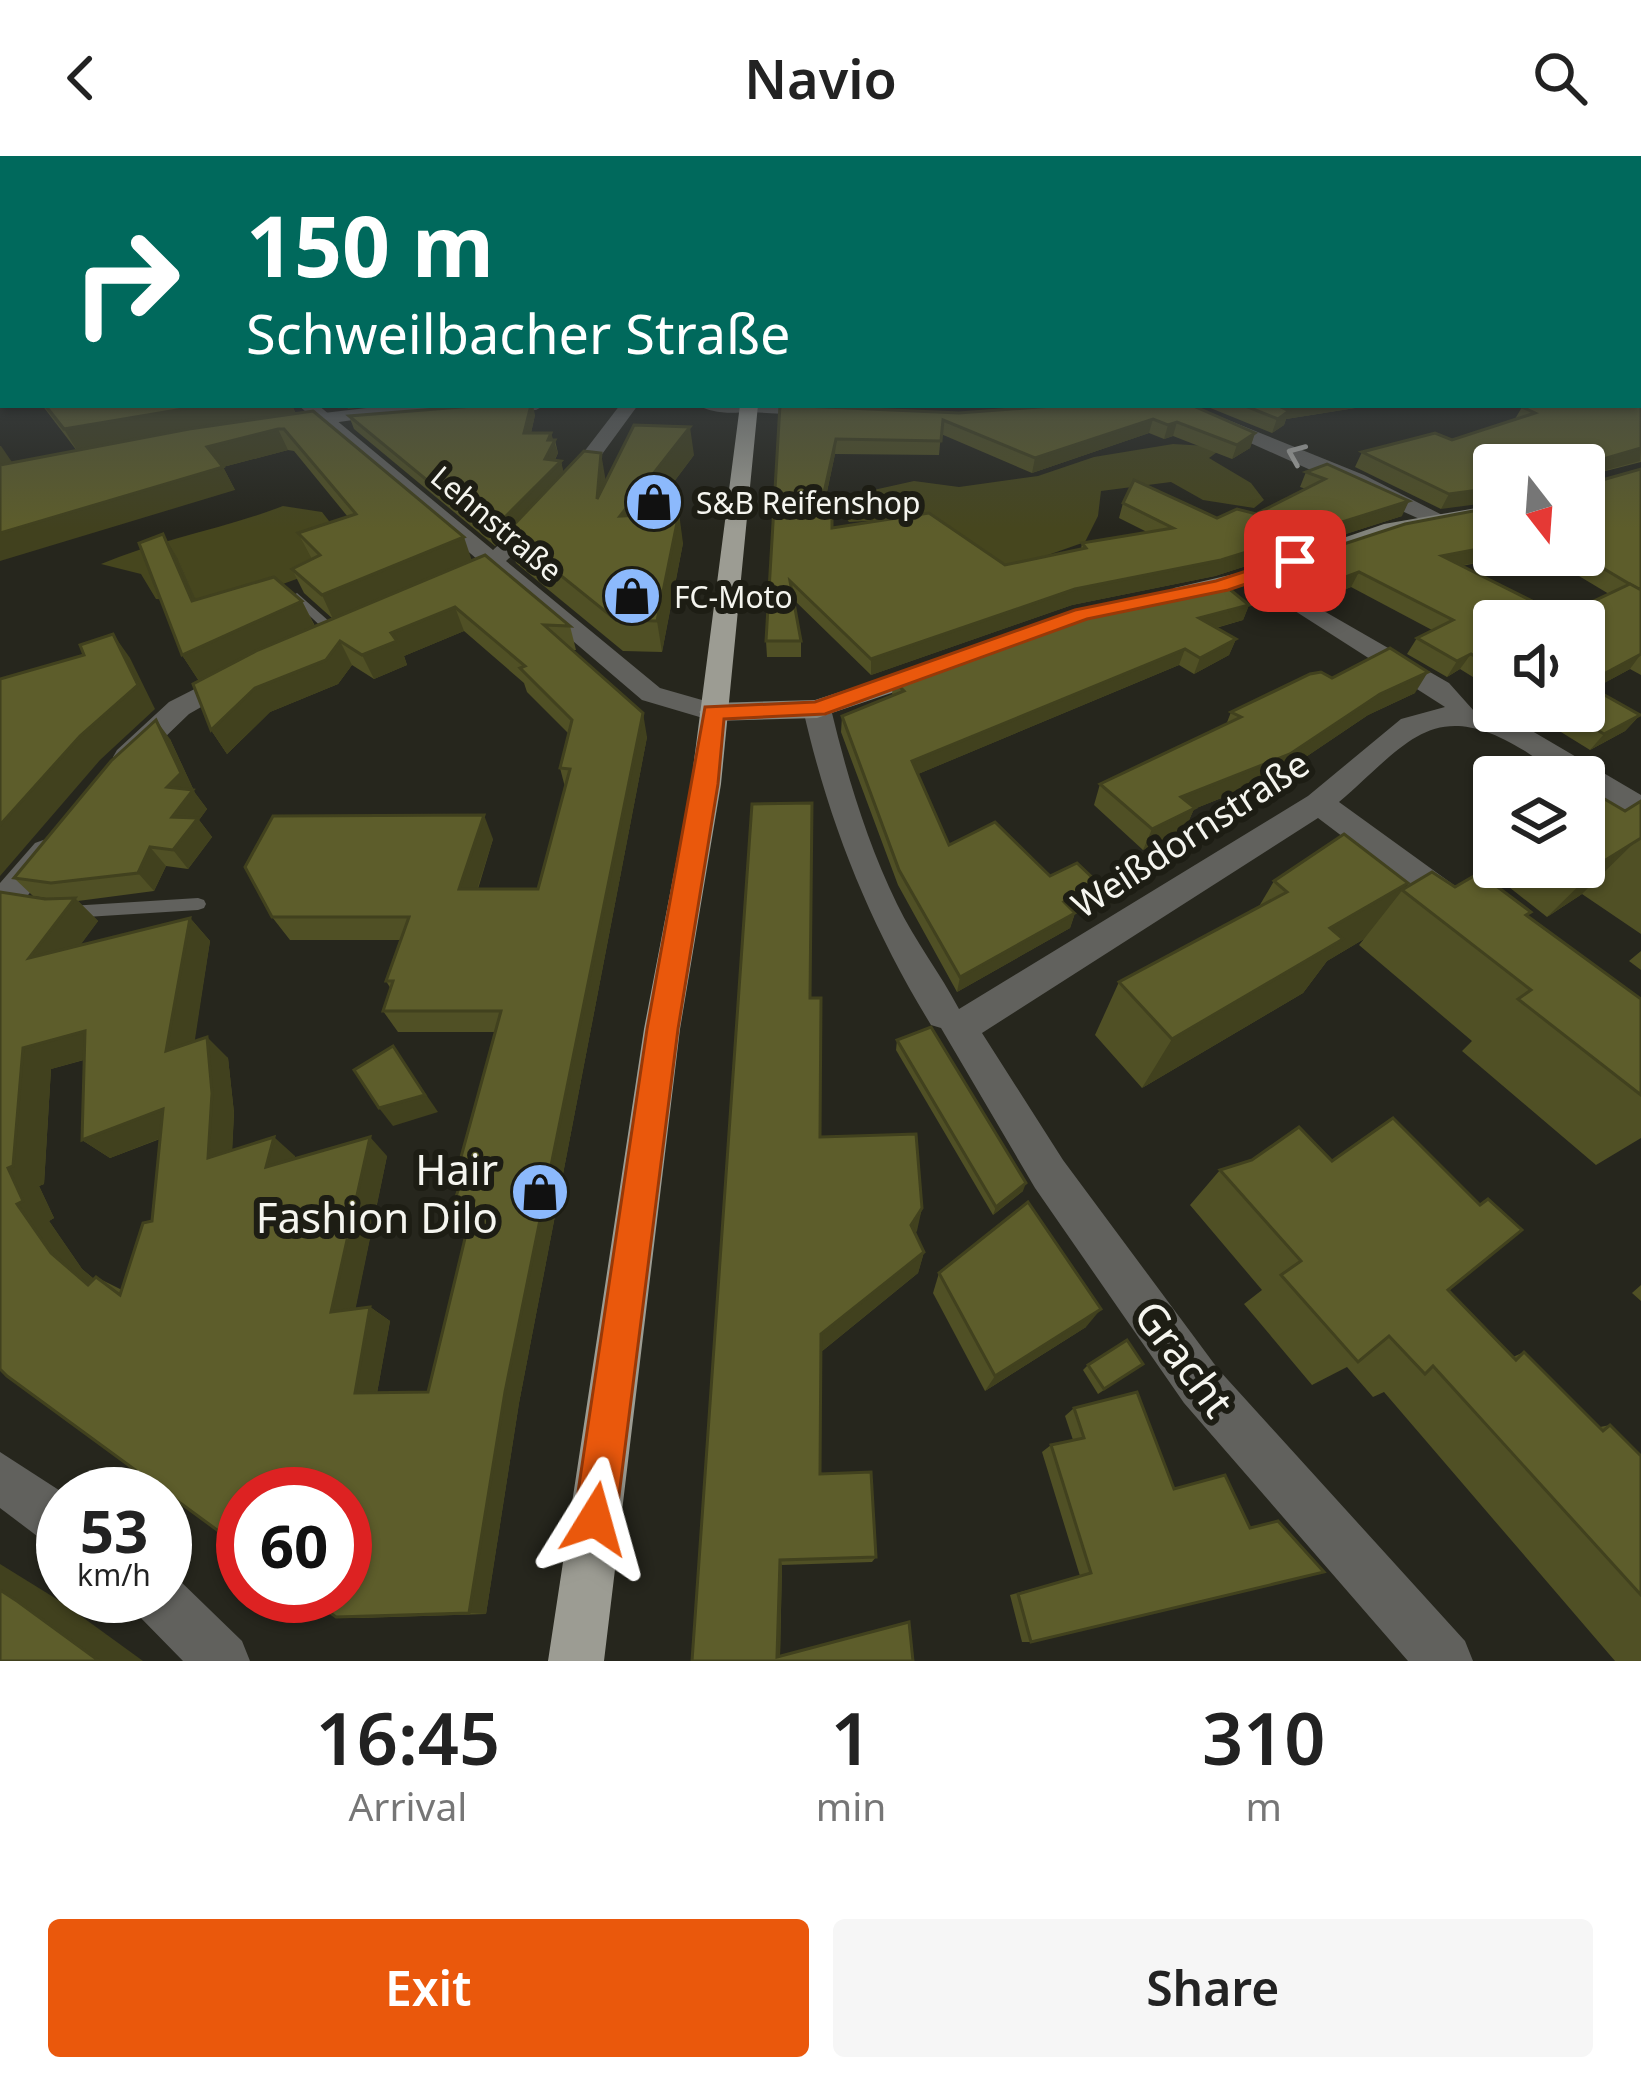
<!DOCTYPE html>
<meta charset="utf-8">
<style>
:root{--surface:#fff;--page:#f6f6f6;--text:#222;--muted:#767676;--accent:#ea580c}
body{margin:0;font-family:"Noto Sans",sans-serif;background:var(--page);color:var(--text);height:100vh;display:flex;flex-direction:column;font-size:45px;white-space:nowrap}
*{box-sizing:border-box;margin:0}
p{font-size:39px;color:var(--muted)}
.icon{flex:none;width:66px;height:66px;fill:none;stroke:currentColor;stroke-width:2;stroke-linecap:round;stroke-linejoin:round}
.map{position:relative;height:1505px;overflow:hidden}
.drawer{display:flex;flex-direction:column;background:var(--surface);flex:1}
.drawer>*{flex:none}
.hud{position:absolute;left:0px;top:0px;width:1641px;height:252px;box-shadow:0 3px 9px #0004;background:#00695c;color:#fff;overflow:hidden}
.needle{width:78px;rotate:163deg}
.fabs{position:absolute;left:1473px;top:288px;display:grid;gap:24px}
.fabs a{display:grid;place-items:center;width:132px;height:132px;border-radius:12px;background:var(--surface);box-shadow:0 3px 9px #0004;font-size:60px}
.speed{position:absolute;left:36px;top:1311px;display:flex;gap:24px;font-size:60px;font-weight:700;text-align:center}
.speed>*{display:grid;place-content:center;width:156px;height:156px;border-radius:50%;background:var(--surface);box-shadow:0 3px 9px #0004;line-height:1}
.speed small{font-size:30px;font-weight:400}
.speed .limit{border:18px solid #d22;background:#fff;color:#111}
.pin{position:absolute;display:grid;place-items:center;width:102px;height:102px;color:#fff;margin:-51px;border-radius:24px;box-shadow:0 6px 18px #0006}
.me{position:absolute;width:132px;margin:-66px;rotate:8deg;stroke-linejoin:round;filter:drop-shadow(0 0 9px #0008)}
.turn{display:flex;align-items:center;gap:42px;height:252px;padding:0 48px;font-size:54px}
.turn .icon{width:156px;height:156px;stroke-width:2.5}
.turn b{display:block;font-size:84px;line-height:102px}
.eta{display:flex;justify-content:space-evenly;align-items:center;height:204px;text-align:center}
.eta b{font-size:72px;font-weight:600;line-height:84px}
.button{display:flex;gap:24px;margin-top:auto;padding:24px 48px}
.button a{flex:1;height:138px;border-radius:12px;background:var(--accent);color:#fff;font-size:48px;font-weight:600;line-height:138px;text-align:center}
.button a+a{background:var(--page);color:var(--text)}
header{display:flex;justify-content:space-between;align-items:center;height:156px;padding:0 48px;background:var(--surface);font-size:54px;font-weight:600}
.map>svg:first-child{display:block}
.green{fill:#46461e}
.lines{fill:none;stroke-linecap:round;stroke-linejoin:round}
.service{fill:#61615d;fill-rule:evenodd}
.minor{fill:#61615d;fill-rule:evenodd}
.tertiary{fill:#61615d;fill-rule:evenodd}
.secondary{fill:#82837b;fill-rule:evenodd}
.primary{fill:#9c9c93;fill-rule:evenodd}
.wall{fill:#505025;fill-rule:evenodd}
.shaded-wall{fill:#41411e}
.building{fill:#5d5d2b;stroke:#41411e;stroke-width:3;fill-rule:evenodd}
.oneway{stroke:#ababa6}
.route{fill:#ea580c;stroke:#983908;stroke-width:3}
.labels{text-anchor:middle;dominant-baseline:central;stroke-width:12;stroke-linejoin:round;paint-order:stroke}
.far-poi-label{font-size:30px;fill:#f5f5ef;stroke:#1d1d14;text-anchor:start}
.far-street-label{font-size:30px;fill:#f5f5ef;stroke:#1d1d14}
.street-label{font-size:36px;fill:#f5f5ef;stroke:#1d1d14}
.near-poi-label{font-size:42px;fill:#f5f5ef;stroke:#1d1d14;text-anchor:end}
.near-street-label{font-size:42px;fill:#f5f5ef;stroke:#1d1d14}
</style>
<header><svg class="icon" aria-label="back" viewBox="0 0 24 24"><path d="M15 5l-7 7 7 7"/></svg>Navio<svg class="icon" aria-label="search" viewBox="0 0 24 24"><circle cx="10" cy="10" r="6"/><path d="M15 15l6 6"/></svg></header>
<div class="map">
<svg width="1641" height="1505" viewBox="0 0 1641 1505">
<rect width="100%" height="100%" fill="#26261d"/>
<g class="green">
<polygon points="1173,288 1224,291 1209,302 1251,327 1264,344 1254,352 1203,344 1171,326 1101,335 1098,360 1085,386 1011,412 886,364 849,366 833,343 914,325 959,331 1038,320 1094,301"/>
<path d="M283,350L322,356L357,401L228,448L156,443L141,418L101,408C161,383 223,373 283,350Z"/>
</g>
<g class="lines">
<g class="service">
<polygon points="297,437 339,474 339,480 331,480 293,444 291,441"/>
<polygon points="198,742 204,744 206,748 204,752 198,754 70,762 64,761 62,756 64,751 70,750"/>
</g>
<g class="minor">
<polygon points="298,249 318,249 493,394 547,344 620,249 638,249 562,353 506,405 660,532 723,550 727,556 723,562 713,565 642,544 491,415 465,429 449,429 449,419 478,404"/>
<polygon points="741,249 822,250 831,255 822,260 749,256"/>
<polygon points="1166,249 1191,249 1364,319 1452,364 1441,370 1433,369"/>
<path d="M1303,443L1449,527L1474,555L1527,572L1641,639V664L1584,632V621C1560,621 1545,608 1525,595C1433,538 1407,588 1339,646L1469,740L1473,749L1469,758L1457,762L1445,758L1318,662L982,877L1063,1004L1218,1213L1465,1485L1473,1505H1408L1184,1247L1035,1032L941,872L931,869C870,769 829,668 803,553L817,544L831,553C847,620 867,686 897,748C915,785 940,817 959,853L1308,640L1401,563L1445,551L1295,455L1291,450Z"/>
<polygon points="234,513 243,515 247,521 243,527 189,558 137,608 117,608 113,601 117,594 169,546"/>
<polygon points="46,683 57,687 62,695 57,703 12,759 0,763 0,727 35,687"/>
<polygon points="0,1296 65,1338 63,1394 45,1386 0,1352"/>
<polygon points="165,1417 176,1421 242,1485 250,1505 183,1505 138,1459 130,1440 165,1440"/>
</g>
<g class="tertiary">
<polygon points="545,249 536,254 375,261 281,274 272,268 281,262 375,251"/>
<path d="M698,249H757L758,251C745,260 711,258 698,249Z"/>
</g>
<g class="secondary">
<polygon points="1494,349 1494,361 1397,379 1261,426 1182,444 1170,437 1174,432 1247,415 1384,368"/>
<polygon points="933,506 946,514 942,520 817,562 713,565 699,556 713,547 815,544"/>
</g>
<polygon class="primary" points="740,249 758,249 721,628 680,873 604,1505 548,1505 644,873 691,628"/>
</g>
<g class="wall">
<polygon points="1641,163 1641,306 1590,319 1589,322 1595,326 1641,313 1641,519 1630,513 1593,533 1640,559 1625,575 1590,594 1527,555 1584,555 1494,465 1494,534 1460,513 1447,521 1407,498 1417,482 1432,474 1351,431 1319,444 1302,434 1301,425 1292,419 1298,403 1515,399 1462,410 1562,460 1609,438 1544,399 1584,399 1494,309 1441,353 1355,311 1362,296 1452,284 1515,263 1522,251 1638,249"/>
<path d="M42,249H292L296,258L472,405L570,470L576,494H571L647,581L519,1247L486,1458L361,1462L336,1461L7,1220L45,743H53L33,740L14,722L170,583L195,637L207,653L199,664L212,681L188,713L166,710L154,735L78,745L98,765L80,789L190,762L210,785L194,885L228,902L234,957L232,994L295,1000L294,1003L387,1000L355,1153L370,1151L390,1165L377,1237L428,1236L470,1061L455,1044L463,1018L458,1012L495,876H398L383,855L391,833L386,825L401,784H290L272,761L493,683L478,733H538L565,631L560,612L569,578L527,536L524,527L464,475L404,500L407,509L374,523L352,509L338,528L270,556L227,598L211,574L199,525L182,499L178,403L196,444L302,445L315,470L333,463L304,437L292,413L312,403L298,377L348,361L294,295L288,294L223,311L235,334L13,307L77,295ZM84,904L82,984L110,1002L160,983L152,1065L122,1134L96,1121L94,1123L82,1113L49,1065L54,1062L39,1030L44,1028L51,913Z"/>
<polygon points="780,249 959,257 1066,249 1255,277 1250,292 1232,303 1173,280 1164,283 1149,277 1032,317 941,278 939,299 835,298 822,359 832,372 1005,409 1081,393 1082,387 1147,376 1119,362 1123,347 1217,362 1256,358 1306,333 1300,331 1306,316 1327,308 1402,360 1215,420 1072,449 871,519 793,443 801,485 801,501 767,501 766,485"/>
<polygon points="903,249 1001,249 957,250"/>
<polygon points="1203,249 1374,249 1286,263 1284,269 1272,277"/>
<polygon points="535,259 531,277 555,284 558,297 555,304 561,305 563,317 606,325 694,299 649,359 683,387 662,496 623,495 516,407 507,377 495,390 354,273 349,260"/>
<polygon points="1249,449 1243,464 1216,472 1236,483 1229,499 1194,518 1179,509 918,618 949,689 1050,720 1093,743 1072,754 1075,757 1070,772 957,836 898,729 841,576 842,560 892,540 893,524"/>
<polygon points="1332,522 1415,537 1368,559 1279,619 1194,653 1185,673 1143,694 1094,649 1100,628 1226,569 1231,556"/>
<polygon points="1584,644 1625,655 1641,645 1641,778 1582,738 1547,761 1495,720 1503,711 1584,711"/>
<polygon points="1274,725 1408,727 1402,734 1455,731 1527,760 1641,843 1641,982 1596,1009 1462,895 1472,885 1359,789 1364,783 1327,805 1303,837 1142,932 1095,879 1119,826 1258,752"/>
<polygon points="1641,795 1641,814 1629,805"/>
<polygon points="897,884 1023,1035 993,1059 896,894"/>
<polygon points="820,981 922,1052 915,1078 924,1096 918,1117 821,1196 820,1318 876,1401 872,1406 782,1409 780,1500 913,1505 692,1505"/>
<polygon points="1220,1014 1448,1134 1513,1201 1524,1196 1600,1271 1610,1269 1641,1300 1641,1505 1615,1505 1384,1236 1373,1241 1347,1211 1312,1229 1244,1148 1262,1134 1190,1049"/>
<polygon points="939,1117 1086,1171 985,1235 933,1137"/>
<polygon points="1641,1129 1641,1145 1632,1137"/>
<polygon points="1143,1208 1098,1238 1083,1214 1088,1209"/>
<polygon points="1074,1252 1174,1333 1031,1486 1022,1486 1010,1439 1080,1420 1042,1296 1051,1289 1073,1284 1065,1260"/>
</g>
<g class="shaded-wall">
<polygon points="207,249 292,249 296,259 79,298 64,273"/>
<polygon points="346,249 381,249 348,253"/>
<polygon points="531,249 533,249 535,259 528,290 524,277"/>
<polygon points="1293,249 1374,249 1286,263 1284,269 1272,277 1281,251"/>
<polygon points="1153,263 1149,277 1032,317 1035,302"/>
<polygon points="1177,266 1173,280 1164,283 1168,269"/>
<polygon points="690,271 694,299 625,391 620,360"/>
<polygon points="278,273 288,294 223,311 235,334 0,405 0,377 207,291"/>
<polygon points="551,277 558,297 548,316 545,303 548,284"/>
<polygon points="1255,277 1250,292 1232,303 1237,289"/>
<polygon points="836,283 835,298 819,374 819,359"/>
<polygon points="0,290 1,290 16,312 0,316"/>
<polygon points="1641,292 1640,305 1584,320 1593,306"/>
<polygon points="601,297 606,326 597,343"/>
<polygon points="561,305 564,318 495,390 490,376"/>
<polygon points="1494,332 1494,346 1441,353 1449,338"/>
<polygon points="1409,345 1402,360 1215,420 1072,449 871,519 871,503 1075,433"/>
<polygon points="679,357 683,387 662,496 657,465"/>
<polygon points="163,378 178,403 208,471 192,445"/>
<polygon points="464,381 472,405 333,463 322,439"/>
<polygon points="1494,390 1494,399 1515,399 1433,415 1442,400"/>
<polygon points="1359,416 1351,431 1319,444 1327,428"/>
<polygon points="302,445 315,471 199,525 182,499"/>
<polygon points="1249,449 1243,464 1193,478 1199,462"/>
<polygon points="455,451 464,475 404,500 407,509 374,523 362,499 391,477"/>
<polygon points="113,478 130,502 155,553 100,604 0,720 0,669"/>
<polygon points="1236,483 1229,499 1194,518 1200,502"/>
<polygon points="340,485 352,509 338,528 270,556 227,598 211,574 255,532"/>
<polygon points="1185,493 1179,509 911,621 912,605"/>
<polygon points="1471,498 1460,513 1447,521 1457,505"/>
<polygon points="1641,498 1630,513 1584,538 1585,528"/>
<polygon points="1428,516 1415,537 1368,559 1279,619 1194,653 1185,673 1143,694 1152,673 1181,641 1380,538"/>
<polygon points="643,557 647,581 519,1247 486,1458 469,1457 505,1236"/>
<polygon points="1640,559 1625,575 1590,594 1604,578"/>
<polygon points="156,564 170,583 195,637 207,653 199,664 212,681 188,713 173,694 172,661"/>
<polygon points="484,659 493,683 470,756 459,733"/>
<polygon points="1640,681 1582,738 1547,761 1604,705"/>
<polygon points="150,691 166,710 154,735 138,717"/>
<polygon points="1408,727 1364,783 1327,805 1303,837 1142,932 1172,883 1330,772"/>
<polygon points="1099,728 1093,743 1059,761 1064,746"/>
<polygon points="75,742 98,765 55,824 29,802"/>
<polygon points="1075,757 1070,772 957,836 960,821"/>
<polygon points="190,762 210,785 190,916 166,895"/>
<polygon points="85,875 111,896 51,913 44,1028 39,1030 54,1062 49,1065 82,1113 119,1144 88,1129 51,1097 17,1048 8,1012 23,892"/>
<polygon points="207,881 228,902 234,957 231,1020 208,1002"/>
<polygon points="393,890 406,909 438,956 393,970 379,952"/>
<polygon points="163,953 187,972 110,1002 82,984"/>
<polygon points="274,981 295,1000 287,1029 266,1011"/>
<polygon points="370,981 387,1000 352,1170 331,1156"/>
<polygon points="1026,1027 1023,1035 993,1059 996,1051"/>
<polygon points="922,1052 917,1075 906,1092 911,1069"/>
<polygon points="924,1096 918,1117 821,1196 821,1178"/>
<polygon points="370,1151 390,1165 375,1248 355,1237"/>
<polygon points="1101,1153 1086,1171 985,1235 995,1220"/>
<polygon points="780,1404 782,1409 780,1500 777,1501"/>
<polygon points="0,1408 63,1447 143,1505 99,1505 0,1434"/>
</g>
<g class="building">
<polygon points="1638,163 1641,163 1641,292 1593,306 1589,322 1595,326 1641,313 1641,432 1638,433 1581,399 1584,399 1584,309 1494,309 1494,332 1449,338 1362,296 1435,277 1452,284 1535,257 1522,251 1528,249 1638,249"/>
<polygon points="45,249 207,249 64,273"/>
<polygon points="486,249 531,249 524,277 551,277 548,284 555,284 545,303 561,305 490,376 349,260"/>
<polygon points="780,249 959,257 1066,249 1191,249 1255,277 1237,289 1177,266 1168,269 1153,263 1035,302 943,264 941,285 836,283 819,359 832,359 832,372 929,357 1005,409 1086,392 1082,387 1173,372 1123,347 1134,324 1217,362 1237,353 1256,358 1325,323 1306,316 1327,308 1409,345 1221,404 1075,433 871,503 790,425 801,485 766,485"/>
<polygon points="1243,249 1293,249 1281,251 1289,255 1278,263"/>
<polygon points="313,255 464,381 322,439 292,413 320,399 298,377 356,358 284,273 278,273 207,291 223,311 0,377 0,309 189,273"/>
<polygon points="634,269 690,271 620,360 679,357 657,465 616,464 507,376 584,295 601,297 597,343"/>
<polygon points="1494,351 1494,390 1442,400 1562,460 1630,428 1641,434 1641,498 1585,528 1640,559 1604,578 1566,555 1584,555 1584,465 1494,465 1494,512 1471,498 1457,505 1417,482 1453,464 1359,416 1327,428 1309,418 1308,409 1298,403 1405,368"/>
<polygon points="163,378 192,445 274,421 302,445 182,499 139,387"/>
<path d="M485,399L570,470L544,469L643,557L505,1236L469,1457L336,1461L307,1440H345V1338H243V1393L7,1220L0,1213V736L45,743L75,742L29,802L190,762L166,895L207,881L212,937L208,1002L274,981L266,1011L370,981L331,1156L370,1151L355,1237L428,1236L474,1045L455,1044L465,1012H458L501,855H383L393,825H386L409,761H272L245,711L273,660L484,659L459,733H538L570,613L560,612L572,564L520,512L525,510L455,451L391,477L397,485L362,499L340,485L326,504L255,532L211,574L193,528L258,494ZM85,875L82,984L163,953L152,1065L143,1067L120,1139L96,1121L88,1129L51,1097L17,1048L23,1045L8,1012L13,1010L23,892Z"/>
<polygon points="1222,427 1249,449 1199,462 1236,483 1200,502 1185,493 912,605 949,689 995,666 1050,720 1077,707 1099,728 1064,746 1075,757 960,821 899,714 842,560 904,535 893,524 1093,453"/>
<polygon points="113,478 138,529 80,580 0,669 0,523 84,499 80,489"/>
<polygon points="1390,492 1428,516 1380,538 1290,598 1181,641 1195,652 1152,673 1100,628 1241,561 1231,556 1310,518 1321,516 1332,522"/>
<polygon points="156,564 181,617 167,631 193,634 172,661 198,662 173,694 150,691 138,717 51,727 14,722 111,605"/>
<polygon points="1596,638 1625,655 1641,645 1641,682 1604,705 1584,690 1584,644"/>
<polygon points="812,647 810,842 821,842 820,981 916,978 922,1052 911,1069 924,1096 821,1178 820,1318 871,1316 876,1401 780,1404 777,1501 909,1466 913,1505 692,1505 752,648"/>
<polygon points="1344,678 1408,727 1330,772 1343,783 1172,883 1119,826 1287,736 1274,725"/>
<polygon points="1432,716 1455,731 1479,717 1531,756 1526,759 1641,843 1641,939 1518,843 1531,834 1402,734"/>
<polygon points="931,871 1026,1027 996,1051 897,884"/>
<polygon points="393,890 425,939 379,952 354,914"/>
<polygon points="1393,962 1480,1049 1488,1043 1522,1074 1448,1134 1516,1204 1524,1196 1603,1275 1610,1269 1641,1300 1641,1439 1433,1210 1425,1218 1389,1180 1358,1206 1281,1119 1301,1105 1220,1014 1252,1004 1299,971 1332,1005"/>
<polygon points="1028,1046 1101,1153 995,1220 939,1117"/>
<polygon points="1127,1184 1143,1208 1104,1233 1088,1209"/>
<polygon points="1137,1236 1174,1333 1225,1319 1250,1372 1278,1365 1324,1416 1031,1486 1018,1438 1091,1417 1051,1289 1084,1282 1074,1252"/>
<polygon points="0,1434 17,1445 99,1505 0,1505"/>
</g>
<defs><path id="oneway-chevron" d="M-2-3.5L2.5 0L-2 3.5" fill="none" stroke-width="1.6" stroke-linecap="round" stroke-linejoin="round" transform="scale(3)"/></defs>
<use class="oneway" href="#oneway-chevron" transform="translate(1296 298) rotate(-157)"/>
<linearGradient id="sky" x2="0" y2="1"><stop stop-color="#151510"/><stop offset="0.44" stop-color="#41474c"/><stop offset="1" stop-color="#41474c" stop-opacity="0"/></linearGradient>
<rect width="1641" height="373" fill="url(#sky)"/>
<polygon class="route" points="1295,399 1305,405 1302,409 1228,434 1087,463 825,558 724,563 718,628 678,873 616,1363 610,1378 595,1384 580,1378 574,1363 647,873 705,551 815,546 1075,454 1216,425"/>
<defs>
<symbol id="shop-disc" viewBox="-11 -11 22 22"><circle r="9.5" fill="#8cb9fc" stroke="#1d1d14"/><path d="M-5-2.5h2.3a2.7 3.5 0 0 1 5.4 0H5L5.5 6h-11ZM-1.5-2.5h3a1.5 2.3 0 0 0-3 0Z" fill="#111"/></symbol>
</defs>
<g fill-rule="evenodd">
<use href="#shop-disc" x="621" y="313" width="66" height="66"/>
<use href="#shop-disc" x="599" y="407" width="66" height="66"/>
<use href="#shop-disc" x="507" y="1003" width="66" height="66"/>
</g>
<g class="labels">
<g class="far-poi-label">
<text x="696" y="346">S&amp;B Reifenshop</text>
<text x="674" y="440">FC-Moto</text>
</g>
<g class="far-street-label">
<text transform="translate(497 367) rotate(40)">Lehnstraße</text>
</g>
<g class="street-label">
<text transform="translate(1190 678) rotate(-33)">Weißdornstraße</text>
</g>
<g class="near-poi-label">
<text x="498" y="1012">Hair<tspan x="498" dy="48">Fashion Dilo</tspan></text>
</g>
<g class="near-street-label">
<text transform="translate(1185 1202) rotate(53)">Gracht</text>
</g>
</g>
</svg>
<div class="fabs">
<a><svg class="needle" viewBox="-14 -14 28 28"><path d="M0-13l5 13h-10z" fill="#e53935"/><path d="M0 13l5-13h-10z" fill="#767676"/></svg></a>
<a><svg class="icon" aria-label="sound" viewBox="0 0 24 24"><path d="M4 9h4l5-4v14l-5-4H4zM17 9q2 3 0 6"/></svg></a>
<a><svg class="icon" aria-label="layers" viewBox="0 0 24 24"><path d="M12 4l9 5-9 5-9-5zM3 14l9 5 9-5"/></svg></a>
</div>
<div class="speed"><div>53<small>km/h</small></div><div class="limit">60</div></div>
<div class="pin" style="left:1295px;top:405px;background:#d93025"><svg class="icon" aria-label="arrive" viewBox="0 0 24 24"><path d="M6 21V4h12l-3 4 3 4H6"/></svg></div>
<svg class="me" style="left:595px;top:1363px" viewBox="-20 -20 40 40"><path d="M0-17L14 15 0 8-14 15z" fill="#ea580c" stroke="#fff" stroke-width="4"/></svg>
<div class="hud">
<div class="turn"><svg class="icon" aria-label="right" viewBox="0 0 24 24"><path d="M7 20v-9h11M14 6l5 5-5 5"/></svg><div><b>150 m</b>Schweilbacher Straße</div></div>
</div>
</div>
<section class="drawer">
<div class="eta">
<div><b>16:45</b><p>Arrival</p></div>
<div><b>1</b><p>min</p></div>
<div><b>310</b><p>m</p></div>
</div>
<div class="button"><a>Exit</a><a>Share</a></div>
</section>
